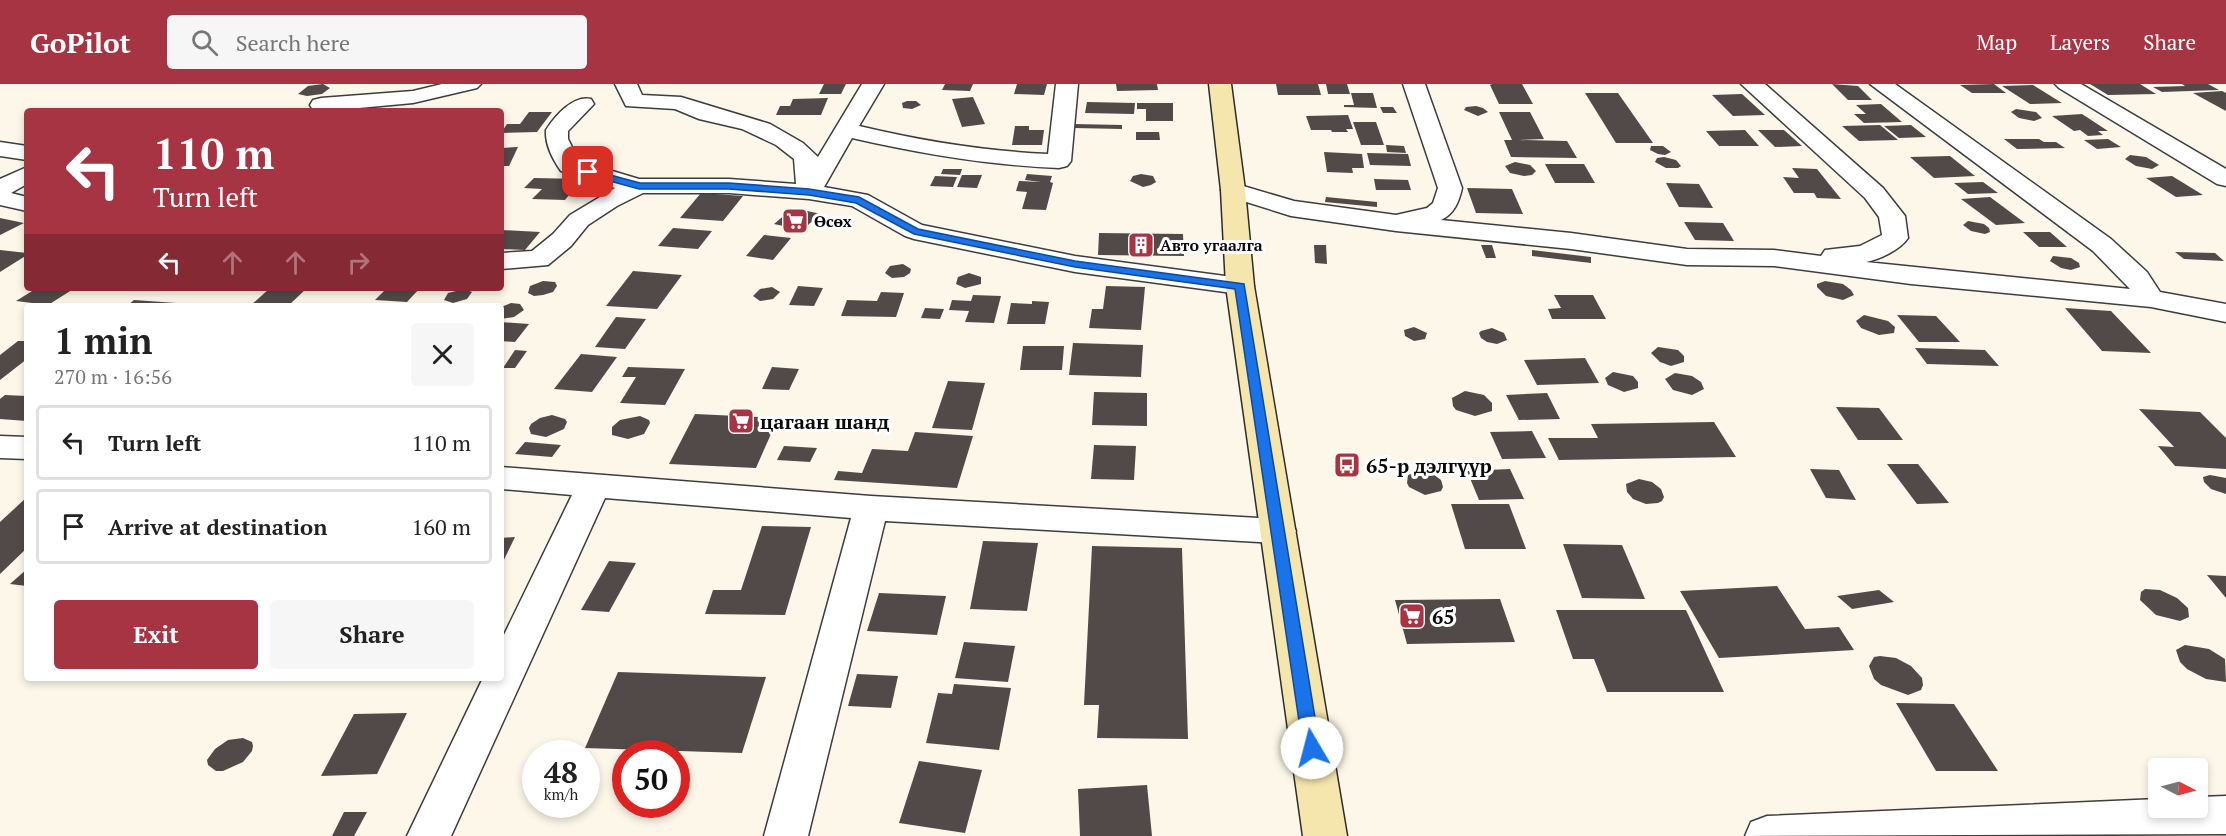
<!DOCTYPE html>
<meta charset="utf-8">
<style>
:root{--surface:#fff;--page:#f6f6f6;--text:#222;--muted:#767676;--line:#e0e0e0;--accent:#a73443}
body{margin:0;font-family:"PT Serif",serif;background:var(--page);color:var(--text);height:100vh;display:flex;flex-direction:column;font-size:22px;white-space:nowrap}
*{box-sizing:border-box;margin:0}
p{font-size:20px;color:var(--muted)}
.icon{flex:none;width:33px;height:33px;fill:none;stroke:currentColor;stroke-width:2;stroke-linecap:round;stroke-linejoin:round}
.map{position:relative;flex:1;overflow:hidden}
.panel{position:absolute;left:24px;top:219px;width:480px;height:378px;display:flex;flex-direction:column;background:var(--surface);border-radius:6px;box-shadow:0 3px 9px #0003}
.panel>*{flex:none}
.top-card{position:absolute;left:24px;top:24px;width:480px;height:183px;border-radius:6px;box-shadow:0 3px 9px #0003;background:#a73443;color:#fff;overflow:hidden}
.needle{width:39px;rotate:96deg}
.buttons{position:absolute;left:2148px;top:674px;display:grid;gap:12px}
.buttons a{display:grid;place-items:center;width:60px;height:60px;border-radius:6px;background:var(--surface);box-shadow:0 3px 9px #0003;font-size:30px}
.speed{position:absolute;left:522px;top:656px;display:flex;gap:12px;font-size:30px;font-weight:700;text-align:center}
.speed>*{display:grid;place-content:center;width:78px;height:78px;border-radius:50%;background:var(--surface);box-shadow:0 3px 9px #0003;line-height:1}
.speed small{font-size:15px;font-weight:400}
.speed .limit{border:9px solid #d22;background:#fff;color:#111}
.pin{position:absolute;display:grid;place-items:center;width:51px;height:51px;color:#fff;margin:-26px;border-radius:12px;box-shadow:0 3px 9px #0006}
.me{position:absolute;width:66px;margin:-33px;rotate:352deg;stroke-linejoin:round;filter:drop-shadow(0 0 4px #0008)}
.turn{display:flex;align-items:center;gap:21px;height:126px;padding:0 30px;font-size:27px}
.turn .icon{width:78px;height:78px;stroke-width:2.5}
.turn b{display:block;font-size:42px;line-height:51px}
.lanes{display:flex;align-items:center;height:57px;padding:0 30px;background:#0003;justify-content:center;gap:30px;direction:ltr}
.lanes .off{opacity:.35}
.round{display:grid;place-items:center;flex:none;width:63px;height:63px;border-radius:6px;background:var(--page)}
.headline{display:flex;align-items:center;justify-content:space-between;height:102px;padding:0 30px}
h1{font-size:36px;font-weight:600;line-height:45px}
.button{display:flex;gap:12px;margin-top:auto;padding:12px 30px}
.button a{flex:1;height:69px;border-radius:6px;background:var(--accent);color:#fff;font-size:24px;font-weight:600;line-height:69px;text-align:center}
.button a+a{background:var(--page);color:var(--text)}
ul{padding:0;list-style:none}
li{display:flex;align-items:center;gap:18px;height:75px;margin:0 12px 9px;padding:0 18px;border:3px solid var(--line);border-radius:6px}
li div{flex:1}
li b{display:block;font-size:22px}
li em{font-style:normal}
header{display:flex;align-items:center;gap:36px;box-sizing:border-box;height:84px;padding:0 30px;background:var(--accent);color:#fff}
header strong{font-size:28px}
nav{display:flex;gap:33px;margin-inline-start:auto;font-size:21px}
.search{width:420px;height:54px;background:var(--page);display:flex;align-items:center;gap:15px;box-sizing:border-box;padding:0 21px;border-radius:6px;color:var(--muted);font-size:22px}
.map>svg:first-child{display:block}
.building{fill:#514a48}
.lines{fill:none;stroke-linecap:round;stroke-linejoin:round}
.minor-casing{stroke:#3d3d3d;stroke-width:3}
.secondary-casing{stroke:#2c2c2c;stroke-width:3}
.minor{fill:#fff;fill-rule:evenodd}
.secondary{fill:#f4e6ac;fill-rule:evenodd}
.route{fill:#1a73e8;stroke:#114b97;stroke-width:1.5}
.labels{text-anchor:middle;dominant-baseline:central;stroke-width:6;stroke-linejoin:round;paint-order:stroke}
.far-poi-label{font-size:16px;font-weight:bold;fill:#0a0a0a;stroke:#fff;text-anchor:start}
.poi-label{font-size:20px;font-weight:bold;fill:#0a0a0a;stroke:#fff;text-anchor:start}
</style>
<header>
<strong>GoPilot</strong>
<div class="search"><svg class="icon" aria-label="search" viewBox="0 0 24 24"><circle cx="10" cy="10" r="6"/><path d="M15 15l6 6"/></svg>Search here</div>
<nav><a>Map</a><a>Layers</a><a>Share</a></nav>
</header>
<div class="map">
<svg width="2226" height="752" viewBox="0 0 2226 752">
<rect width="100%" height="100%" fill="#fcf7e9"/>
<g class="building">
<polygon points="323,0 330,4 322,10 307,12 298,10 308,2"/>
<polygon points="824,0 846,0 841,10 819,10"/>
<polygon points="945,0 973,0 970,7 942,6"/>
<polygon points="1017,0 1047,0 1044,11 1014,10"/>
<polygon points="1116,0 1157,0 1158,6 1117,7"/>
<polygon points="1276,0 1318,0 1321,11 1278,11"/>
<polygon points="1326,0 1347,0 1350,10 1328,10"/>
<polygon points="1492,0 1522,0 1533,20 1499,20 1490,1"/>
<polygon points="1832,0 1858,2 1872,16 1848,16"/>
<polygon points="1994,0 2006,9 1972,9 1960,1"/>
<polygon points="2090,0 2140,0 2156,10 2108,11"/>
<polygon points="2182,0 2208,0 2219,6 2162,8 2153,3 2185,2"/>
<polygon points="2033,1 2062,19 2030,20 2002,2"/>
<polygon points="2222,7 2226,9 2226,27 2193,9"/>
<polygon points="1351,9 1373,9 1377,24 1344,23 1344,21 1354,21"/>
<polygon points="1585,9 1618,9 1653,59 1616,59"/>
<polygon points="1742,10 1765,31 1733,32 1712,11"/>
<polygon points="973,13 985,40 962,43 952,15"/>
<polygon points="828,14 821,31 776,31 780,22 790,22 793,15"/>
<polygon points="907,17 916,17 921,21 912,25 903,24 902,19"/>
<polygon points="1087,18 1135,19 1134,30 1085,29"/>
<polygon points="1137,19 1173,19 1173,37 1146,37 1146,25 1137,25"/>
<polygon points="1881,20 1902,38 1864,39 1854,30 1866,30 1856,21"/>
<polygon points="1476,22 1483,24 1488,28 1478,32 1464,26 1466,23"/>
<polygon points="1380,23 1393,23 1397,29 1383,29"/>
<polygon points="2016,25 2036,28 2042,34 2034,37 2019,34 2011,28"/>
<polygon points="529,28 552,28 537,48 501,49 507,40 520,40"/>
<polygon points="1499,28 1530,28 1544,55 1518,56 1567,57 1577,74 1511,73 1504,56 1512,56"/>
<polygon points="2082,30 2108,47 2098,47 2103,51 2088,52 2080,46 2074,47 2052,32"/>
<polygon points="1348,31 1353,45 1346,45 1348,48 1332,48 1331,46 1311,46 1306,32"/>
<polygon points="1353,38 1376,38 1384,61 1361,61"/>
<polygon points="1074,40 1122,41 1122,45 1074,44"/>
<polygon points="1880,41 1898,56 1859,57 1842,42"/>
<polygon points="1911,41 1926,53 1899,54 1884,42"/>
<polygon points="1015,42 1029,42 1029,46 1044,46 1042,61 1012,61"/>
<polygon points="1745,46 1759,62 1719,62 1706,47"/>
<polygon points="1758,46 1784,46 1802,62 1775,63"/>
<polygon points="1136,48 1159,48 1160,56 1136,56"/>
<polygon points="2004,55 2039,55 2044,58 2056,58 2065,64 2017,65"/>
<polygon points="2108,55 2121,63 2097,65 2084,56"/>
<polygon points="1386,61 1404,62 1406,69 1387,68"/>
<polygon points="1651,62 1663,62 1671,68 1665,71 1658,70 1650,66"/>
<polygon points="518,63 509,82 501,82 501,64"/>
<polygon points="1324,68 1362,70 1364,84 1352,84 1353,89 1327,88"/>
<polygon points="1367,69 1408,70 1411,82 1370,81"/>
<polygon points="2130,71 2146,73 2159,81 2152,85 2136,82 2125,75"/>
<polygon points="1950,72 1975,92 1934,94 1910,73"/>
<polygon points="1664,73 1676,76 1681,82 1678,84 1666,84 1655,78 1657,74"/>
<polygon points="1515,78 1530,81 1536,87 1532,91 1524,92 1510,89 1505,82"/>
<polygon points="1545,80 1584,80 1595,99 1555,99"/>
<polygon points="1792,84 1817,85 1841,115 1817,114 1814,109 1794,109 1783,93 1799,94"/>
<polygon points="943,85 962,85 960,91 941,90"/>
<polygon points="1027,90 1052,92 1050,98 1053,99 1046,126 1022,125 1027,108 1016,107 1019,97 1041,98 1025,96"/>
<polygon points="1141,90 1153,92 1156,98 1151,101 1143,103 1130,97 1133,92"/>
<polygon points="962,91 982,91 977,104 957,103"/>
<polygon points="935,92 957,93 953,103 930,102"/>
<polygon points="2172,92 2203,111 2176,113 2146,94"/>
<polygon points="534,94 582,95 565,116 532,115 542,105 524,104"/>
<polygon points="1374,95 1408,96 1411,106 1376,106"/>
<polygon points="1983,98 1998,109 1968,110 1954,99"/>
<polygon points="1666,99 1699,100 1713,124 1679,123"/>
<polygon points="1467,104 1512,105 1523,130 1476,129"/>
<polygon points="701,109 743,112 723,137 680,134"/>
<polygon points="1326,113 1377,118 1377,123 1325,118"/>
<polygon points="1990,113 2025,139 1996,141 1961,115"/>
<polygon points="793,124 821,130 802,146 774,140"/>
<polygon points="0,134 24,139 0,151"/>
<polygon points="1968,137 1984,140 1989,144 1990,148 1985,150 1971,147 1963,141"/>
<polygon points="1684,138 1723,139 1734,157 1695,156"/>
<polygon points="673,144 712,147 698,165 658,162"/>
<polygon points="501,146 540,148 525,166 501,165"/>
<polygon points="2023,148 2050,148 2067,163 2039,163"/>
<polygon points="1099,149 1183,150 1184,172 1098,171"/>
<polygon points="764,151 791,154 773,176 746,172"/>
<polygon points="1314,161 1326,161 1327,180 1315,179"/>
<polygon points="1481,161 1492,161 1496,174 1486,174"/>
<polygon points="0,166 27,169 27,171 0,188"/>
<polygon points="1532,166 1591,173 1591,179 1532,172"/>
<polygon points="2175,168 2215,169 2224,177 2184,175"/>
<polygon points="2053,172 2071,174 2079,179 2080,183 2071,186 2061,184 2050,177"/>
<polygon points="903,180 911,185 910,189 904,193 892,194 885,189 890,182"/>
<polygon points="633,187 682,191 657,225 606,222"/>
<polygon points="969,189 981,193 981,200 965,204 956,200 958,193"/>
<polygon points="543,197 555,198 557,202 553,208 543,211 534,212 528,209 530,202"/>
<polygon points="1825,197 1843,200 1851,206 1854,211 1843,216 1826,212 1817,203 1817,200"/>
<polygon points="798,202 823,204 814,222 789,221"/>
<polygon points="1106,202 1145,203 1141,246 1089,244 1092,225 1103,225"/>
<polygon points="772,203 780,208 773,215 760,217 753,212 760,205"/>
<polygon points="37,204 75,204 48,221 16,217"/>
<polygon points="270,204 307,204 288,222 250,222"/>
<polygon points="387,204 420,204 407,218 375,216"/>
<polygon points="464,205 472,208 467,215 453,219 444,216 448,209"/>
<polygon points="881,208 904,209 896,233 841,232 847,216 877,217"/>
<polygon points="973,211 1001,212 994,239 965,238 969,227 949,226 952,216 971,217"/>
<polygon points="1554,211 1593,211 1606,235 1552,235 1548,225 1561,224"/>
<polygon points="134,216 176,219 172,222 127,222"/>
<polygon points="1032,217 1049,218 1045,240 1007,240 1011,219 1032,220"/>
<polygon points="511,219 520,220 524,226 514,233 501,235 501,223"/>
<polygon points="925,224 944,225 940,235 921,234"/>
<polygon points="2065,224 2111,227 2151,269 2102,267"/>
<polygon points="1864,231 1888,237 1895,243 1894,249 1879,251 1861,244 1856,237"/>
<polygon points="1897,231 1936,232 1960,258 1919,258"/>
<polygon points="616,233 646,235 625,265 595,263"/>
<polygon points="501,238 529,240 515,258 501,257"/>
<polygon points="1414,243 1427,249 1425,255 1414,257 1405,252 1404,246"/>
<polygon points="1492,244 1504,249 1507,256 1497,260 1487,258 1481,254 1479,249 1481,247"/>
<polygon points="18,257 27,257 27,275 0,296 0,271"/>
<polygon points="1073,259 1143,261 1141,293 1069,291"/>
<polygon points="1023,262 1064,262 1062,286 1020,286"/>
<polygon points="1658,263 1678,266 1684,272 1684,278 1671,282 1660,278 1651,269"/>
<polygon points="1915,264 1985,266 1999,282 1927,280"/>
<polygon points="515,266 527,267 515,284 503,284"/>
<polygon points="581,270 617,273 592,308 554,305"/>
<polygon points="1585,274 1599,299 1537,301 1524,276"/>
<polygon points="628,283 685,285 665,321 620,319 636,293 622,293"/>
<polygon points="772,283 799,285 789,306 762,305"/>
<polygon points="1613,288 1633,292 1638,298 1638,304 1624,308 1608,301 1605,294"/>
<polygon points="1675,289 1692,292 1701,298 1704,305 1692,311 1673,306 1665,295"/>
<polygon points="948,297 985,299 972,346 932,344"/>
<polygon points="1465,307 1484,311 1492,319 1492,327 1475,332 1456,326 1453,322 1452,314"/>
<polygon points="1094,308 1147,309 1147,342 1092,341"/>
<polygon points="1547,309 1560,335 1519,336 1506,311"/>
<polygon points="5,311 27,312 27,337 0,335 0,315"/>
<polygon points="1836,323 1879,324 1903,356 1858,356"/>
<polygon points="2139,325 2200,328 2226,354 2226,385 2175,382 2158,362 2174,363"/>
<polygon points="695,330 778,334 756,384 669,380"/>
<polygon points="552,331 565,335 567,338 564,345 546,353 531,350 529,344 531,340 540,334"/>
<polygon points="640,332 649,336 650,339 644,350 628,355 612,351 612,343 620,336"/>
<polygon points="1714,338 1736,373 1559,376 1548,354 1598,354 1591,340"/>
<polygon points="1532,347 1546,374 1502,375 1490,348"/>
<polygon points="915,348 973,352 957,404 834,396 838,387 862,389 872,365 908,367"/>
<polygon points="525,358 561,361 552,373 515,370"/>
<polygon points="1094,361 1136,362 1134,396 1091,395"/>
<polygon points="784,362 817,364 810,378 777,376"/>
<polygon points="1887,380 1918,380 1949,419 1917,420"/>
<polygon points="1510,385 1524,415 1479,416 1467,387"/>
<polygon points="1810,385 1839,386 1856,416 1826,414"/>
<polygon points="1422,387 1433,390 1441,396 1443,403 1441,407 1425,411 1409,403 1407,399 1408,391"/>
<polygon points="2210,391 2226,394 2226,410 2211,405 2204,398 2203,393"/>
<polygon points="1639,395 1652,398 1661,405 1664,413 1662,417 1658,419 1646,420 1633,415 1627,408 1626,400"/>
<polygon points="27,413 27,464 0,490 0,438"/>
<polygon points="1451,420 1509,420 1526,465 1465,465"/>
<polygon points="762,442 811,443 785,531 705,530 713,506 741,506"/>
<polygon points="515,453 501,482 501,454"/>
<polygon points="983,457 1038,459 1027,527 970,525"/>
<polygon points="1563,460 1622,461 1645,515 1582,514"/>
<polygon points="1092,462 1182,464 1188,655 1097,654 1099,621 1084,621"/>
<polygon points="609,477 636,479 609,528 581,526"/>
<polygon points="27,485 27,502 10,500"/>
<polygon points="2207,491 2226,492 2226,514"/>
<polygon points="1777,502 1805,545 1839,543 1854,566 1719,574 1680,507"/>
<polygon points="2145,505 2160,506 2177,514 2188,524 2189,533 2180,537 2156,531 2140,516 2141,508"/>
<polygon points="1879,506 1894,518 1852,525 1837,512"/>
<polygon points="879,509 946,512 937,551 867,547"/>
<polygon points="1500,515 1515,558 1407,560 1395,516"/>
<polygon points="1556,526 1686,526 1724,608 1607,608 1594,575 1573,575"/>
<polygon points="964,558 1015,562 1008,598 955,594"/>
<polygon points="2185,561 2209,565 2225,575 2226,598 2206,595 2187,585 2180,578 2176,566"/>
<polygon points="1880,572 1896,574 1911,582 1922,594 1923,601 1921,606 1908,611 1881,601 1874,595 1869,582 1874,573"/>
<polygon points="618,588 766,593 742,669 585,664"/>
<polygon points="857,590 898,592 891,624 848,622"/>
<polygon points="954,600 1011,604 999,666 926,659 938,609 952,610"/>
<polygon points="1896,619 1954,620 1998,687 1936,687"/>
<polygon points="407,629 377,690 321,692 354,630"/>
<polygon points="243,654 252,658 253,662 252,667 243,678 223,687 216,687 208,681 207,676 215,665 228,656"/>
<polygon points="919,677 982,686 965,749 899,739"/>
<polygon points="1147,701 1152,752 1080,752 1078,705"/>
<polygon points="344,728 367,728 354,752 332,752"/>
</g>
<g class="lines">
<defs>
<g id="minor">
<polygon points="442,0 481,0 477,4 413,19 327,27 313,26 310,21 313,16 321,14 413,7"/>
<path d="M615,0H637L642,11L681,13L770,40L803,59L818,73L862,0H884L859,42C922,57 984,67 1048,70L1056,0H1078L1071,77L1067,82L1059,84C987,81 922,70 852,54L824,103L868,111L922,141L1075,172L1240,194L1250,196L1254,202L1250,208L1240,210L1075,188L914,155L905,152L852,122L809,115L729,109H643L617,122L588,141L571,162L548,181L501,185V169L532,167L553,150L570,131L615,104L561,87C553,76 545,60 546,46C555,32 573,11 591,15L594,20L568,47V55L579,77L639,95H729L796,100L794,75L776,61L742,45L699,35L675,25L626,22Z"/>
<path d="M1403,0H1425L1462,104C1459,118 1454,130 1441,136L1571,149L1687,165L1774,166L1821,172L1825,166L1860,162L1882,151L1879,133L1865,114L1741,0H1765L1883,104L1905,132L1908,154C1900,166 1880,175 1866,178L2130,205L2093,167L1870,0H1895L2111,155L2147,188L2160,208L2226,220V238L2151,223L1911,200L1774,182L1687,181L1571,165L1396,147L1291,132L1224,111L1221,106L1224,101L1233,99L1294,117L1396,131L1427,124L1433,119L1438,104Z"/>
<polygon points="2055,0 2081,0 2226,85 2226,102 2217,100 2059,4"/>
<polygon points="0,58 27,62 27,76 0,72"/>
<polygon points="27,83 27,100 11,109 27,113 27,127 0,121 0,95"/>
<polygon points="0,352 27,353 27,375 0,374"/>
<polygon points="501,383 871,412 1278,435 1290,438 1296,447 1290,456 1278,459 885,437 808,752 764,752 851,434 605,414 451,752 407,752 483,594 501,594 501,557 572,411 501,405"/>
<polygon points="2226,712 2226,750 1745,752 1751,738 1767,732 2158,715 2158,723 2198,723 2198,713"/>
</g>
<polygon id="secondary" points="1209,0 1231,0 1245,106 1254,202 1347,752 1303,752 1226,202 1221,106"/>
</defs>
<use href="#minor" class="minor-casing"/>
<use href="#secondary" class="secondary-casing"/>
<use href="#minor" class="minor"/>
<use href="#secondary" class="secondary"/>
</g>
<polygon class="route" points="588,85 640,99 729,99 809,105 859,113 918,145 1075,177 1244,200 1320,664 1318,669 1312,672 1305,669 1303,664 1235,205 1075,183 914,150 856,119 809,111 729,105 639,105 584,90 584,86"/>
<defs>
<symbol id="supermarket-square" viewBox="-11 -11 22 22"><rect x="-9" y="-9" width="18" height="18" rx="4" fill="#a73443" stroke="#fff"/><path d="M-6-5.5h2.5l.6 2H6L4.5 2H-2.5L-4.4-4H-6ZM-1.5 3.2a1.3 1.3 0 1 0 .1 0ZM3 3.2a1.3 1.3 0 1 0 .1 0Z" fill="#fff"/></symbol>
<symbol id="building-square" viewBox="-11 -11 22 22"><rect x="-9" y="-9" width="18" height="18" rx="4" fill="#a73443" stroke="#fff"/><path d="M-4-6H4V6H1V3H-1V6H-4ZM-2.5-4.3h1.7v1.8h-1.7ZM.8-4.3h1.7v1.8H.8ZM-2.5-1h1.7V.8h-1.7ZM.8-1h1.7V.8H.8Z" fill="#fff"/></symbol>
<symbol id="bus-square" viewBox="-11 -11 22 22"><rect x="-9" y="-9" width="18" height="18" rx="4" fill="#a73443" stroke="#fff"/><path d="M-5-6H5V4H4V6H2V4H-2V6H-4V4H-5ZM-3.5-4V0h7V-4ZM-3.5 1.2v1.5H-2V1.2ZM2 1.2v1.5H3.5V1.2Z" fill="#fff"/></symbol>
</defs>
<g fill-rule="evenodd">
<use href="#supermarket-square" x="780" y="122" width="30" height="30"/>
<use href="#building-square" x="1126" y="146" width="30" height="30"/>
<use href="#supermarket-square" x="726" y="322" width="30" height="30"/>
<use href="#bus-square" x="1332" y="366" width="30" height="30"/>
<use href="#supermarket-square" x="1397" y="517" width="30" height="30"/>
</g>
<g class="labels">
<g class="far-poi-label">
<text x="814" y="137">Өсөх</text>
<text x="1160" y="161">Авто угаалга</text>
</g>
<g class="poi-label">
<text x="760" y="337">цагаан шанд</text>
<text x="1366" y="381">65-р дэлгүүр</text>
<text x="1432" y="532">65</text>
</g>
</g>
</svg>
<div class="buttons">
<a><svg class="needle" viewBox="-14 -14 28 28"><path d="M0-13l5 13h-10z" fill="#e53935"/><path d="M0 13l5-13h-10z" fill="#767676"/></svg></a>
</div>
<div class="speed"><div>48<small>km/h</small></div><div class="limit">50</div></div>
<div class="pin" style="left:588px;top:88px;background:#d93025"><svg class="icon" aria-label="arrive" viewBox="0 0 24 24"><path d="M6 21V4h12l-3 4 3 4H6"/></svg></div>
<svg class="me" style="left:1312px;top:664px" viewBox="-20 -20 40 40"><circle r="19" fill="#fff"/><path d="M0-13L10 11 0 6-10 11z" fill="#1a73e8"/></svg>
<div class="top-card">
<div class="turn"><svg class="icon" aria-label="left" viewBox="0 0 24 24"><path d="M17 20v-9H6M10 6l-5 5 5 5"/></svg><div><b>110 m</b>Turn left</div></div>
<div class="lanes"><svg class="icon" aria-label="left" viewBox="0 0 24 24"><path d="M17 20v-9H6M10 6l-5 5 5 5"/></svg><svg class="icon off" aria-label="ahead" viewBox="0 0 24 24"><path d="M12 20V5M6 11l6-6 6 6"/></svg><svg class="icon off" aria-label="ahead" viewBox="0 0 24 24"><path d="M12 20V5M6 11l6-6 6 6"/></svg><svg class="icon off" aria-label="right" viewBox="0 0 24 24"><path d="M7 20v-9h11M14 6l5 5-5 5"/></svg></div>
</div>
<section class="panel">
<div class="headline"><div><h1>1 min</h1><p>270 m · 16:56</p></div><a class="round"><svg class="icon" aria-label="close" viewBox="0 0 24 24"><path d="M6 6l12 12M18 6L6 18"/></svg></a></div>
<ul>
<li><svg class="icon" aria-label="left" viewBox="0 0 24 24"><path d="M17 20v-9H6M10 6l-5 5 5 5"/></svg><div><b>Turn left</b></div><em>110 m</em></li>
<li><svg class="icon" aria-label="arrive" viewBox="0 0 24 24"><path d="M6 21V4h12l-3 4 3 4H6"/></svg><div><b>Arrive at destination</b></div><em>160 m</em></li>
</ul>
<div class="button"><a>Exit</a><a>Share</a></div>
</section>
</div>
